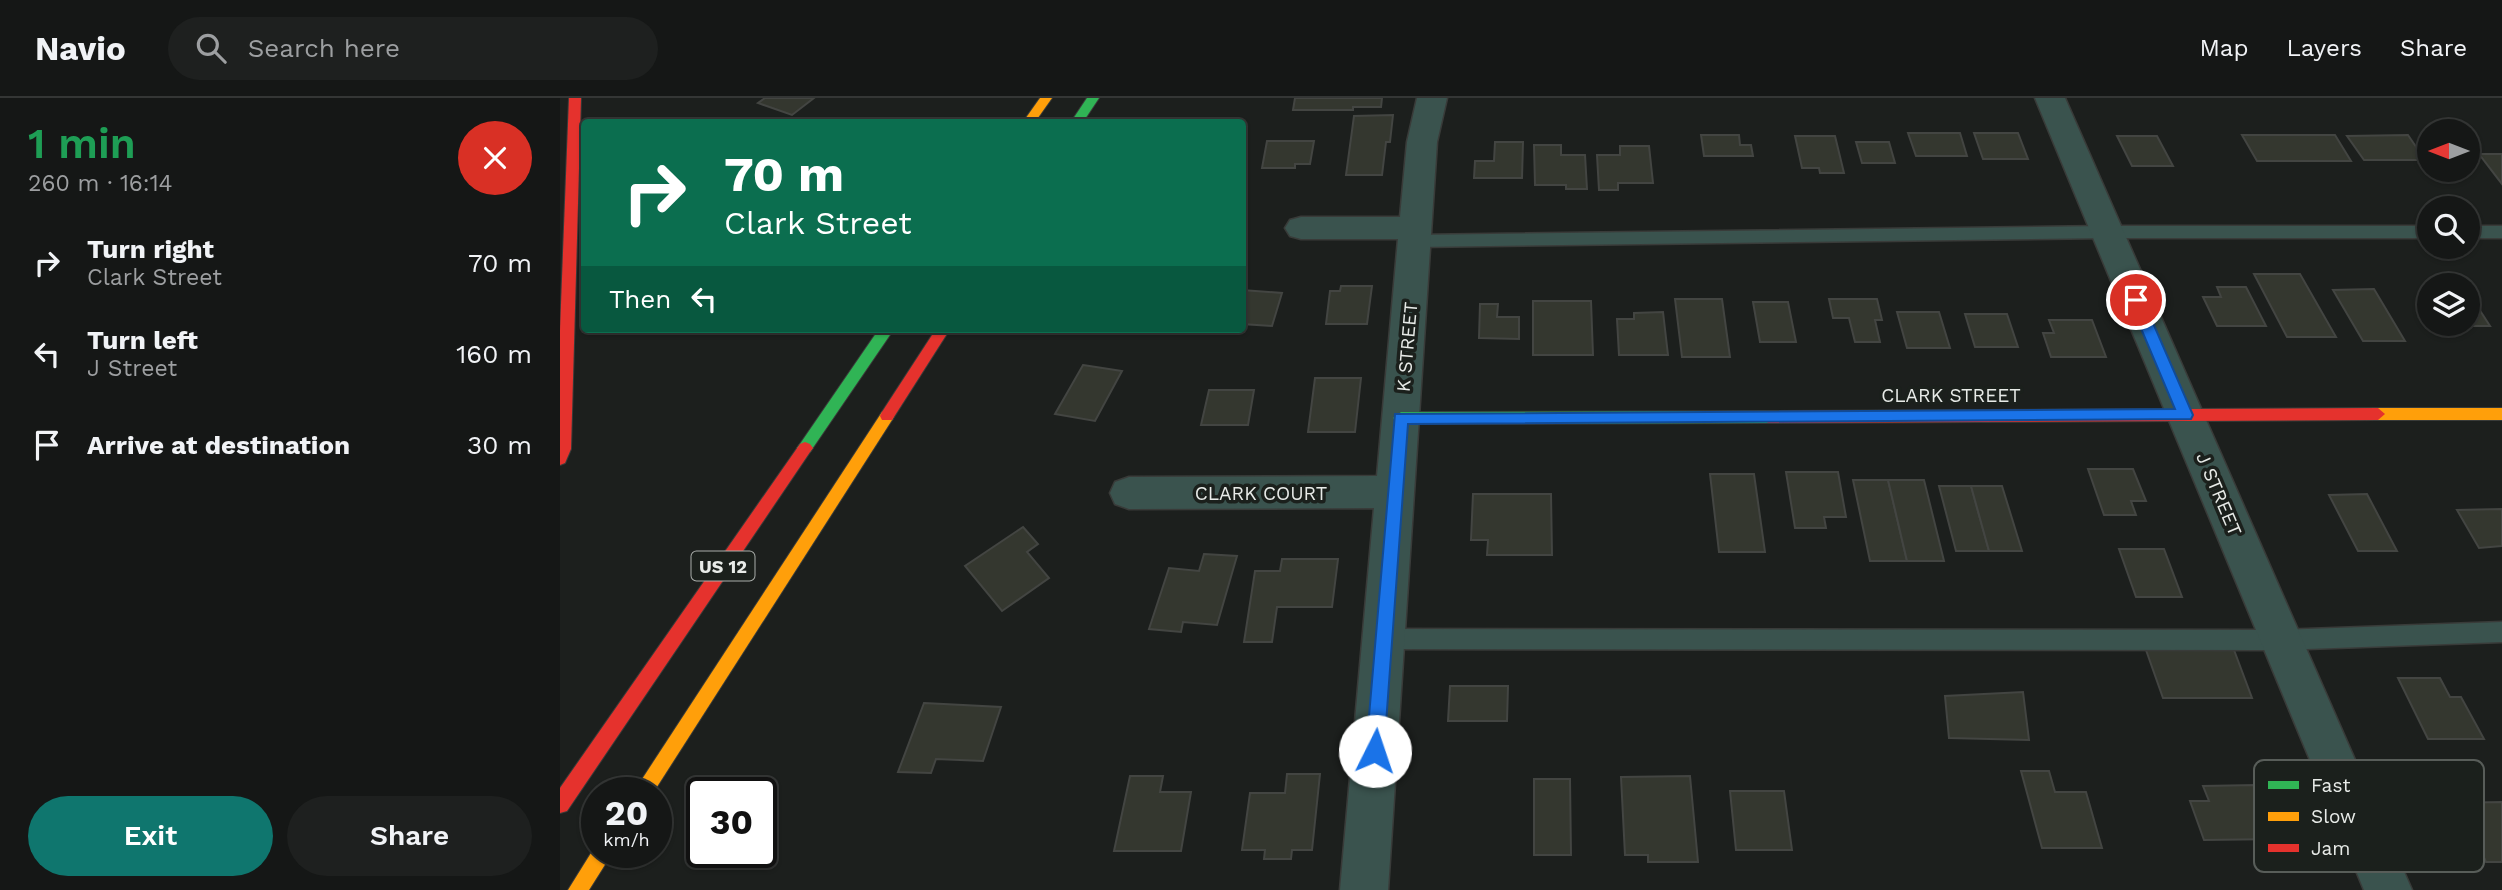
<!DOCTYPE html>
<meta charset="utf-8">
<style>
:root{--surface:#151716;--page:#1e201f;--text:#f1f3f6;--muted:#9d9fa1;--line:#343635;--accent:#0f766e}
body{margin:0;font-family:"Work Sans",sans-serif;background:var(--page);color:var(--text);height:100vh;display:flex;flex-direction:column;font-size:26px;white-space:nowrap}
*{box-sizing:border-box;margin:0}
p{font-size:23px;color:var(--muted)}
.icon{flex:none;width:38px;height:38px;fill:none;stroke:currentColor;stroke-width:2;stroke-linecap:round;stroke-linejoin:round}
.map{position:relative;flex:1;overflow:hidden}
.drawer{display:flex;flex-direction:column;background:var(--surface);width:560px}
.drawer>*{flex:none}
.banner{position:absolute;left:21px;top:21px;width:665px;height:214px;border-radius:7px;box-shadow:0 2px 5px #0004,0 0 0 2px var(--line);background:#0b6e4f;color:#fff;overflow:hidden}
.needle{width:46px;rotate:270deg}
.fabs{position:absolute;left:1857px;top:21px;display:grid;gap:14px}
.fabs a{display:grid;place-items:center;width:63px;height:63px;border-radius:50%;background:var(--surface);box-shadow:0 2px 5px #0004,0 0 0 2px var(--line);font-size:35px}
.speed{position:absolute;left:21px;top:679px;display:flex;gap:14px;font-size:35px;font-weight:700;text-align:center}
.speed>*{display:grid;place-content:center;width:91px;height:91px;border-radius:50%;background:var(--surface);box-shadow:0 2px 5px #0004,0 0 0 2px var(--line);line-height:1}
.speed small{font-size:18px;font-weight:400}
.speed .limit{border:4px solid #111;border-radius:10px;background:#fff;color:#111}
.pin{position:absolute;display:grid;place-items:center;width:60px;height:60px;color:#fff;margin:-30px;border:4px solid #fff;border-radius:50%;box-shadow:0 2px 7px #0007}
.me{position:absolute;width:77px;margin:-38px;rotate:4deg;stroke-linejoin:round;filter:drop-shadow(0 0 5px #0008)}
.turn{display:flex;align-items:center;gap:24px;height:147px;padding:0 28px;font-size:32px}
.turn .icon{width:91px;height:91px;stroke-width:2.5}
.turn b{display:block;font-size:49px;line-height:60px}
.then{display:flex;align-items:center;height:66px;padding:0 28px;background:#0003;gap:14px;font-size:26px}
.round{display:grid;place-items:center;flex:none;width:74px;height:74px;border-radius:37px;background:var(--page)}
.headline{display:flex;align-items:center;justify-content:space-between;height:119px;padding:0 28px}
h1{font-size:42px;font-weight:600;line-height:52px;color:#1e9e55}
.button{display:flex;gap:14px;margin-top:auto;padding:14px 28px}
.button a{flex:1;height:80px;border-radius:42px;background:var(--accent);color:#fff;font-size:28px;font-weight:600;line-height:80px;text-align:center}
.button a+a{background:var(--page);color:var(--text)}
ul{padding:0;list-style:none}
li{display:flex;align-items:center;gap:21px;height:91px;padding:0 28px}
li div{flex:1}
li b{display:block;font-size:26px}
li em{font-style:normal}
header{display:flex;align-items:center;gap:42px;box-sizing:border-box;height:98px;padding:0 35px;background:var(--surface);border-bottom:2px solid var(--line)}
header strong{font-size:33px}
nav{display:flex;gap:38px;margin-inline-start:auto;font-size:24px}
.search{width:490px;height:63px;background:var(--page);display:flex;align-items:center;gap:18px;box-sizing:border-box;padding:0 24px;border-radius:38px;color:var(--muted);font-size:26px}
main{display:flex;flex:1;min-height:0}
.map>svg:first-child{display:block}
.building{fill:#34372f;stroke:#434542;stroke-width:2}
.lines{fill:none;stroke-linecap:round;stroke-linejoin:round}
.lane-casing{stroke:#393b39;stroke-width:3}
.street-casing{stroke:#393b39;stroke-width:3}
.fast-casing{stroke:#393b39;stroke-width:2}
.slow-casing{stroke:#393b39;stroke-width:2}
.jam-casing{stroke:#393b39;stroke-width:2}
.lane{fill:#3a534e;fill-rule:evenodd}
.street{fill:#3a534e;fill-rule:evenodd}
.fast{fill:#30b455;fill-rule:evenodd}
.slow{fill:#ff9f0a;fill-rule:evenodd}
.jam{fill:#e5322d;fill-rule:evenodd}
.route{fill:#1a73e8;stroke:#114b97;stroke-width:2}
.labels{text-anchor:middle;dominant-baseline:central;stroke-width:7;stroke-linejoin:round;paint-order:stroke}
.shield{fill:#1b201c;stroke:#aaaeab;stroke-width:2}
.shield-label{font-size:18px;font-weight:bold;fill:#e8ebe8}
.street-label{font-size:19px;fill:#e8ebe8;stroke:#1b201c}
.key{fill:#1b201c;stroke:#585d59;stroke-width:2}
.key-label{font-size:19px;fill:#e8ebe8}
</style>
<header>
<strong>Navio</strong>
<div class="search"><svg class="icon" aria-label="search" viewBox="0 0 24 24"><circle cx="10" cy="10" r="6"/><path d="M15 15l6 6"/></svg>Search here</div>
<nav><a>Map</a><a>Layers</a><a>Share</a></nav>
</header>
<main>
<section class="drawer">
<div class="headline"><div><h1>1 min</h1><p>260 m · 16:14</p></div><a class="round" style="background:#d93025;color:#fff"><svg class="icon" aria-label="close" viewBox="0 0 24 24"><path d="M6 6l12 12M18 6L6 18"/></svg></a></div>
<ul>
<li><svg class="icon" aria-label="right" viewBox="0 0 24 24"><path d="M7 20v-9h11M14 6l5 5-5 5"/></svg><div><b>Turn right</b><p>Clark Street</p></div><em>70 m</em></li>
<li><svg class="icon" aria-label="left" viewBox="0 0 24 24"><path d="M17 20v-9H6M10 6l-5 5 5 5"/></svg><div><b>Turn left</b><p>J Street</p></div><em>160 m</em></li>
<li><svg class="icon" aria-label="arrive" viewBox="0 0 24 24"><path d="M6 21V4h12l-3 4 3 4H6"/></svg><div><b>Arrive at destination</b></div><em>30 m</em></li>
</ul>
<div class="button"><a>Exit</a><a>Share</a></div>
</section>
<div class="map">
<svg width="1942" height="792" viewBox="0 0 1942 792">
<rect width="100%" height="100%" fill="#1c1f1d"/>
<g class="building">
<polygon points="205,0 254,0 232,17 198,5"/>
<polygon points="735,0 822,0 821,9 793,9 793,12 733,12"/>
<polygon points="833,17 830,44 826,44 822,77 786,77 794,18"/>
<polygon points="1348,35 1400,35 1407,58 1356,58"/>
<polygon points="1414,35 1458,35 1468,61 1423,61"/>
<polygon points="1141,37 1179,37 1180,47 1191,47 1193,58 1144,58"/>
<polygon points="1682,37 1775,37 1791,63 1697,63"/>
<polygon points="1848,37 1865,62 1804,62 1787,38"/>
<polygon points="1235,38 1275,38 1284,75 1260,75 1259,70 1242,70"/>
<polygon points="1557,38 1597,38 1613,68 1572,68"/>
<polygon points="707,43 754,43 750,66 735,66 735,70 702,70"/>
<polygon points="935,44 963,44 962,80 914,80 915,63 934,63"/>
<polygon points="1296,44 1329,44 1335,65 1302,65"/>
<polygon points="974,47 1001,47 1001,57 1025,57 1027,91 1006,91 1006,87 975,87"/>
<polygon points="1060,48 1089,48 1093,85 1058,85 1058,92 1039,92 1037,57 1060,57"/>
<polygon points="1919,56 1942,56 1942,86"/>
<polygon points="1694,176 1740,176 1776,239 1727,239"/>
<polygon points="781,188 812,188 807,226 766,226 770,193 780,193"/>
<polygon points="1657,189 1686,189 1706,228 1657,228 1643,199 1661,199"/>
<polygon points="1814,191 1845,243 1803,243 1773,192"/>
<polygon points="682,192 722,195 712,228 682,226"/>
<polygon points="1908,194 1930,228 1893,228 1892,226 1908,226"/>
<polygon points="1115,201 1162,201 1170,259 1122,259"/>
<polygon points="1269,201 1317,201 1322,222 1315,222 1320,244 1295,244 1289,220 1273,220"/>
<polygon points="973,203 1031,203 1033,257 973,257"/>
<polygon points="1193,204 1228,204 1236,244 1200,244"/>
<polygon points="920,206 938,206 937,219 959,219 959,241 919,240"/>
<polygon points="1103,214 1108,257 1059,257 1057,221 1074,221 1074,215"/>
<polygon points="1337,214 1379,214 1390,250 1347,250"/>
<polygon points="1405,216 1447,216 1458,249 1415,249"/>
<polygon points="1489,222 1532,222 1546,259 1491,259 1483,235 1494,235"/>
<polygon points="523,267 562,273 535,323 495,316"/>
<polygon points="755,280 801,280 795,334 748,334"/>
<polygon points="649,292 694,292 688,327 641,327"/>
<polygon points="1528,371 1573,371 1586,403 1571,403 1576,417 1544,417"/>
<polygon points="1226,374 1278,374 1286,419 1264,419 1266,430 1235,430"/>
<polygon points="1150,376 1194,376 1205,454 1159,454"/>
<polygon points="1293,382 1328,382 1347,463 1310,463"/>
<polygon points="1328,382 1364,382 1384,463 1347,463"/>
<polygon points="1379,388 1411,388 1429,453 1396,453"/>
<polygon points="1411,388 1442,388 1462,453 1429,453"/>
<polygon points="913,396 991,396 992,457 927,457 928,442 911,442"/>
<polygon points="1807,396 1837,453 1798,453 1769,397"/>
<polygon points="1942,411 1942,448 1919,450 1897,412"/>
<polygon points="463,429 478,446 467,454 489,480 442,513 405,468"/>
<polygon points="1559,451 1604,451 1622,499 1576,499"/>
<polygon points="644,456 677,458 657,527 623,524 621,534 589,531 609,470 639,473"/>
<polygon points="722,461 778,461 772,509 717,509 712,544 684,544 695,473 720,473"/>
<polygon points="1586,552 1674,552 1692,600 1603,600"/>
<polygon points="1838,580 1880,580 1890,599 1901,599 1924,641 1868,641"/>
<polygon points="890,588 948,588 947,623 888,623"/>
<polygon points="1463,594 1469,642 1389,640 1385,598"/>
<polygon points="364,605 441,609 423,663 376,661 371,675 338,674"/>
<polygon points="1461,673 1489,673 1495,694 1526,694 1542,750 1482,750"/>
<polygon points="727,676 760,676 752,752 732,752 731,761 704,761 705,752 682,752 690,695 725,695"/>
<polygon points="570,678 603,678 600,694 631,694 621,753 554,753"/>
<polygon points="1130,678 1138,764 1088,764 1088,757 1065,757 1061,679"/>
<polygon points="974,681 1010,681 1011,757 974,757"/>
<polygon points="1696,687 1718,741 1644,742 1630,703 1649,703 1643,688"/>
<polygon points="1170,693 1224,693 1232,752 1176,752"/>
<polygon points="1942,704 1942,764 1926,764 1916,742 1908,742 1890,705"/>
</g>
<g class="lines">
<defs>
<g id="lane">
<polygon points="1547,128 1869,128 1869,140 1547,140 856,149 850,147 847,143 850,139 856,137"/>
<rect x="1908" y="128" width="34" height="12"/>
<polygon points="1942,524 1942,544 1721,552 824,551 816,548 813,541 816,534 824,531 1721,532"/>
</g>
<g id="street">
<polygon points="857,0 887,0 877,44 828,792 780,792 814,410 569,411 555,406 550,395 555,384 569,379 817,378 838,141 741,141 730,138 725,130 730,122 741,119 840,119 847,44"/>
<polygon points="1475,0 1505,0 1852,792 1804,792"/>
</g>
<g id="fast">
<polygon points="527,0 539,0 523,24 511,24"/>
<polygon points="319,231 334,231 250,354 240,354 237,350 240,346"/>
<polygon points="1208,313 1215,319 1208,325 841,326 833,320 841,314"/>
</g>
<g id="slow">
<polygon points="480,0 492,0 475,24 463,24"/>
<polygon points="1818,310 1942,310 1942,322 1818,322 1811,316"/>
<polygon points="327,312 332,314 334,318 332,322 93,695 73,695 322,314"/>
<polygon points="36,747 37,754 53,754 29,792 8,792"/>
</g>
<g id="jam">
<polygon points="9,0 21,0 11,351 5,365 0,367 0,232"/>
<polygon points="376,231 390,231 332,322 322,322 320,318 322,314"/>
<polygon points="1818,310 1825,316 1818,322 1208,325 1201,319 1208,313"/>
<polygon points="245,344 250,346 253,350 250,354 7,713 0,715 0,690 240,346"/>
</g>
</defs>
<use href="#lane" class="lane-casing"/>
<use href="#street" class="street-casing"/>
<use href="#fast" class="fast-casing"/>
<use href="#slow" class="slow-casing"/>
<use href="#jam" class="jam-casing"/>
<use href="#lane" class="lane"/>
<use href="#street" class="street"/>
<use href="#fast" class="fast"/>
<use href="#slow" class="slow"/>
<use href="#jam" class="jam"/>
</g>
<polygon class="route" points="1576,197 1583,202 1633,317 1631,321 848,326 824,653 822,659 815,661 809,659 806,653 835,316 1615,311 1569,202"/>
<g class="labels">
<rect class="shield" x="131.5" y="453.5" width="63" height="29" rx="5"/>
<g class="shield-label">
<text x="163" y="468">US 12</text>
</g>
<g class="street-label">
<text transform="translate(847 249) rotate(-85)">K STREET</text>
<text x="1391" y="297">CLARK STREET</text>
<text x="701" y="395">CLARK COURT</text>
<text transform="translate(1659 396) rotate(67)">J STREET</text>
</g>
</g>
<rect x="1694" y="662" width="230" height="112" rx="10" class="key"/>
<rect x="1708" y="683" width="31" height="8" fill="#30b455"/>
<rect x="1708" y="714" width="31" height="9" fill="#ff9f0a"/>
<rect x="1708" y="746" width="31" height="8" fill="#e5322d"/>
<g class="key-label">
<text x="1751" y="694">Fast</text>
<text x="1751" y="725">Slow</text>
<text x="1751" y="757">Jam</text>
</g>
</svg>
<div class="fabs">
<a><svg class="needle" viewBox="-14 -14 28 28"><path d="M0-13l5 13h-10z" fill="#e53935"/><path d="M0 13l5-13h-10z" fill="#9d9fa1"/></svg></a>
<a><svg class="icon" aria-label="search" viewBox="0 0 24 24"><circle cx="10" cy="10" r="6"/><path d="M15 15l6 6"/></svg></a>
<a><svg class="icon" aria-label="layers" viewBox="0 0 24 24"><path d="M12 4l9 5-9 5-9-5zM3 14l9 5 9-5"/></svg></a>
</div>
<div class="speed"><div>20<small>km/h</small></div><div class="limit">30</div></div>
<div class="pin" style="left:1576px;top:202px;background:#d93025"><svg class="icon" aria-label="arrive" viewBox="0 0 24 24"><path d="M6 21V4h12l-3 4 3 4H6"/></svg></div>
<svg class="me" style="left:815px;top:653px" viewBox="-20 -20 40 40"><circle r="19" fill="#fff"/><path d="M0-13L10 11 0 6-10 11z" fill="#1a73e8"/></svg>
<div class="banner">
<div class="turn"><svg class="icon" aria-label="right" viewBox="0 0 24 24"><path d="M7 20v-9h11M14 6l5 5-5 5"/></svg><div><b>70 m</b>Clark Street</div></div>
<div class="then">Then<svg class="icon" aria-label="left" viewBox="0 0 24 24"><path d="M17 20v-9H6M10 6l-5 5 5 5"/></svg></div>
</div>
</div>
</main>
